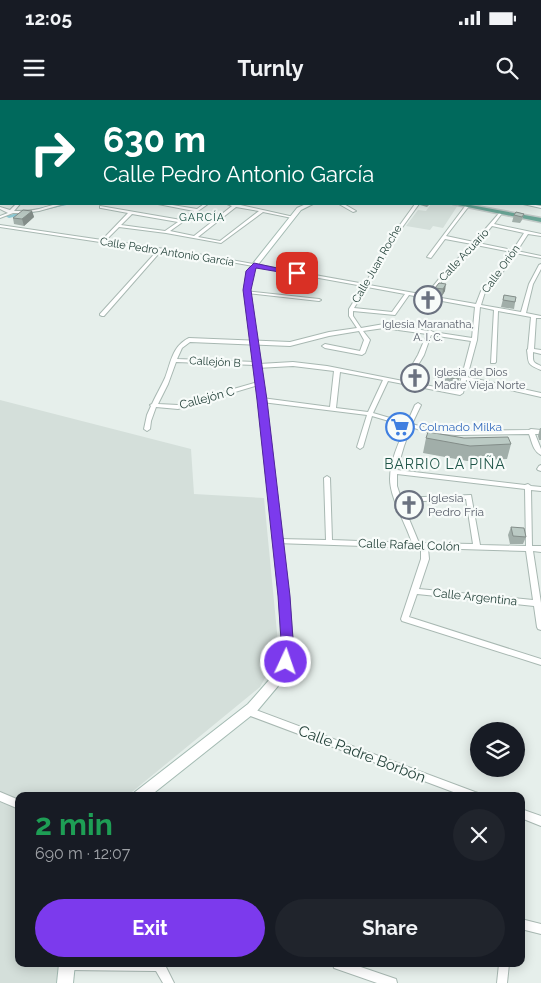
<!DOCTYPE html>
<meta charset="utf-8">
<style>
:root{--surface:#171b24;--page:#20242c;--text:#f1f3f6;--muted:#9ea1a6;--accent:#7c3aed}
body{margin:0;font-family:Raleway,sans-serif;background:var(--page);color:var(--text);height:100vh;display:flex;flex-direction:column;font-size:19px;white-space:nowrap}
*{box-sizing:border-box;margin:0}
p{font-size:16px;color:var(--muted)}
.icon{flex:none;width:28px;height:28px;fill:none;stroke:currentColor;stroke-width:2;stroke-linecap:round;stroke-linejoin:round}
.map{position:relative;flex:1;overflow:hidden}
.drawer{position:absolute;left:15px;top:692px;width:510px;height:175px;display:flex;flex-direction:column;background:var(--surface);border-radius:10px;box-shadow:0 2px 12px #0003}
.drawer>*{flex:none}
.top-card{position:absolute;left:0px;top:0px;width:541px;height:105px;box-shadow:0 2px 12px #0003;background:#00695c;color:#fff;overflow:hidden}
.fabs{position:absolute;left:470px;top:622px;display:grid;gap:10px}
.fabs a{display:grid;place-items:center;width:55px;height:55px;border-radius:50%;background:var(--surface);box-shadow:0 2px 12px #0003;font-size:25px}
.pin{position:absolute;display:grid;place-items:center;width:42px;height:42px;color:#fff;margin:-21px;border-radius:10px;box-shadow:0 2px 8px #0006}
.me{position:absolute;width:55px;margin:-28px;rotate:3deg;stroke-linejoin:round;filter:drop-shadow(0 0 4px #0008)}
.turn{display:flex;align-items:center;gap:18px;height:105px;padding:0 20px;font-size:22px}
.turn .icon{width:65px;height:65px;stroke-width:2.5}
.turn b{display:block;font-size:35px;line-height:42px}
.round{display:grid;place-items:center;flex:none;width:52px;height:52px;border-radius:26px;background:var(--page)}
.summary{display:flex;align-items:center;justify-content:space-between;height:85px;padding:0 20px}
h1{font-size:30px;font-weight:700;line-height:38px;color:#1e9e55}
.button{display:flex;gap:10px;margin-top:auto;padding:10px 20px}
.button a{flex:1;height:58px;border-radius:30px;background:var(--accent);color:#fff;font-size:20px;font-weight:700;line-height:58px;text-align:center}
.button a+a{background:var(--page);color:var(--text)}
.status{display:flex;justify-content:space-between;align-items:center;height:35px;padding:0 25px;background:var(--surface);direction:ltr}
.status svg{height:14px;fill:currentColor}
header{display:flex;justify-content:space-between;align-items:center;height:65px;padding:0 20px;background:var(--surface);font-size:22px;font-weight:700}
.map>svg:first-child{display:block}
.built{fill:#d4dfda}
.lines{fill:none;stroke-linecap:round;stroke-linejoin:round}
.river{fill:#8ec9d4;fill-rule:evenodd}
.street-casing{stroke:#a8b8b2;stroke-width:2}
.secondary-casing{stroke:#a4bbb3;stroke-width:2}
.primary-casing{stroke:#c2cac8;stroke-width:3}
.street{fill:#fff;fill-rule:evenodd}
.secondary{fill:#fff;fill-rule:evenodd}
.primary{fill:#6aa596;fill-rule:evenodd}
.wall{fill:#a1aea9}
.shaded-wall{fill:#838d89}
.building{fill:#bbcac4;stroke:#838d89}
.route{fill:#7c3aed;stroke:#51269a}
.labels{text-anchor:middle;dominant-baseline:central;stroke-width:4.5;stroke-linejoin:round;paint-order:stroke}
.far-neighbourhood-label{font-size:11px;letter-spacing:1px;fill:#1f5548;stroke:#f7fbf9}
.far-street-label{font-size:11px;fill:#24423a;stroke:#f7fbf9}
.far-worship-label{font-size:11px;fill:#5b616d;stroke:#f7fbf9}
.street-label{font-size:12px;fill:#24423a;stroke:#f7fbf9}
.shop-label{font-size:12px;fill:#366cbe;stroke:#f7fbf9;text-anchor:start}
.worship-label{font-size:12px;fill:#5b616d;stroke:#f7fbf9;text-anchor:start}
.neighbourhood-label{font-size:14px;letter-spacing:1px;fill:#1f5548;stroke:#f7fbf9}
.near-street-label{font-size:15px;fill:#24423a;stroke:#f7fbf9}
</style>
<div class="status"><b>12:05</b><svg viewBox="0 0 49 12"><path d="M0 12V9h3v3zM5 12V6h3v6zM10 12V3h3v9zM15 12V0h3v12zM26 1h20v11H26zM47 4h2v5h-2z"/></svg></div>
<header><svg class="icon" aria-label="menu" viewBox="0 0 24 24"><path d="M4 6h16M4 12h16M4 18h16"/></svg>Turnly<svg class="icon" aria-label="search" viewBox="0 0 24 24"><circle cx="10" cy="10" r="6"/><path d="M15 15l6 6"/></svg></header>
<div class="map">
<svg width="541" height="883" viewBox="0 0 541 883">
<rect width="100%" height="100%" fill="#e6efeb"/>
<g class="built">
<polygon points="431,104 458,105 443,128 433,126 430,130 406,126 418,110 426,111"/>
<polygon points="0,300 191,349 194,394 264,398 279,553 260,587 127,696 19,696 19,864 62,864 60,883 0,883"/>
</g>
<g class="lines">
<polygon class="river" points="57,104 71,104 9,118 5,116"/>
<defs>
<g id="street">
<polygon points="210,0 214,0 216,1 212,1"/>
<rect x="540" y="1" width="1" height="3"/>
<rect x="540" y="12" width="1" height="2"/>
<rect x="540" y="49" width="1" height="2"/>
<rect x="540" y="74" width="1" height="2"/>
<rect x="540" y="88" width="1" height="2"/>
<rect x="0" y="92" width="1" height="3"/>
<path d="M16,104H20L14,111C22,111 31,111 39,109C47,107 56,103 64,104L39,111L23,113H13L0,118V116L8,113L0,109V107L10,110Z"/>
<path d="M158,104H166L197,109L204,104H208L170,131L194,136L232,106L227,104H236L294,117L292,118L263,112L221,143L166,133L119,127L106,140L203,155L365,184L397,129L415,104H419L401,129L369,185L426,195L443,174L472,144L445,139L431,158L427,157L466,105L469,106L446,136L474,142L501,111L503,112L494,124L541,134V136L528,134L517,151L541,156V158L515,153L493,187L485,192L481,205L521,212L529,184L539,165L541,164V169L533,184L526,213L541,216V218H536L534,249L541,250V254L533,252C533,262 532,262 541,266V270C526,264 529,263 527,250L528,249L531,217L498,211L496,262L495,263H491L494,210L480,207L477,240L467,277L541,293V297L466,280L463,293L460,295L388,281L373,313L407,323L415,305L418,303L421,305L412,324L430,329L456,331L529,330L531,329L541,330V334H535L541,349V355C533,351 532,342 529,334L456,335L430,333L411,327L404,346L397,370L525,385L528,384L531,386L541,387V391L531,390L532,446H541V452L533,451L541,503V530L538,529L537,527L534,506L417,494L409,517L541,559V565L402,521L401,519L421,459V448L276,443L275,441L278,439L326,440L324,378L327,376L330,378L332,440L412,443C406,424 390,398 390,379C390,361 399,342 406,326L372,316L363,347L360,349L357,347L367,315L262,302L259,300L262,298L330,307L334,271L293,266L257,268L255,267V265L176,262L168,284L158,304L178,305L258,282L260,281L263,283L262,284L178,309L156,307L151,321L150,329L147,331L144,329L147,315L151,306L150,305L152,304C156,295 161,287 165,278C171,263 172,246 189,238L290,242L329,232L357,228L349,216V209L363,186L203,157L161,151L104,216H102L100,215V214L157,151L104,143H102L100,142L0,127V125L102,140L128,113L101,108H100V106L181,120L194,111ZM236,107L259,111L220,141L198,137ZM132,114L178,122L165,131L121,125ZM492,126L524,133L513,150L478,143ZM476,145L511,152L489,185L481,191L476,204L430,196L446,176ZM367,187L405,194L392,212L354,208ZM409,195L475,207L472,238L433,232L430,230L428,231L384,224L361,228L353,216V211L395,215ZM384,228L427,234L418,255L403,281L327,266L293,262L259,264L257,262L177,259L182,248L190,242L290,246L329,236L359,231L364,240L360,251L325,244L322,246L325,248L362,255L365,253L370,240L363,231ZM431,235L471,241L458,291L408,282L424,255ZM340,272L383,280L368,312L336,308ZM397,374L525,389L526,446L480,445L471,395L401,398L397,386ZM466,399L473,444L419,443L402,402ZM428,448L526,451L533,500L419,489L429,459Z"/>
<polygon points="339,104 344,104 356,111 353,112"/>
<polygon points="523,104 530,104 541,106 541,108"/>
<polygon points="245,191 319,199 321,200 319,201 247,193 245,193"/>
<polygon points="541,365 541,371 538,370 537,369 539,366"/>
<polygon points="248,607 475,692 478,693 480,696 464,696 245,614 244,611 245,608"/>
<polygon points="0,692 19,700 19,709 0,701"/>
<polygon points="521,709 541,716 541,726 521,718"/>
<polygon points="521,819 541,824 541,834 521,829"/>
<polygon points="62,864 167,864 166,867 174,883 163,883 156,871 67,870 63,869"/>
<polygon points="333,864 352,864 396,879 397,883 377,883 334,868"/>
<polygon points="499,864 509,864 507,883 497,883"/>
</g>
<g id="secondary">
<rect x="540" y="19" width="1" height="2"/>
<polygon points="306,104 313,104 301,110 253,171 250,190 266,300 289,496 294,554 288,569 278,586 257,611 150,696 134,696 135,692 248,604 270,579 277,567 282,554 279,496 258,300 244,190 247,171 297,108"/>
<polygon points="59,864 75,864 73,883 57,883"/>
</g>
<g id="primary">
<rect x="0" y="67" width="1" height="4"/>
<polygon points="453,104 465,104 541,118 541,122"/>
</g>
</defs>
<use href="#street" class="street-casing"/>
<use href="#secondary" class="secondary-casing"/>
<use href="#primary" class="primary-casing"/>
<use href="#street" class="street"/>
<use href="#secondary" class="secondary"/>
<use href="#primary" class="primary"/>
</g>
<g class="wall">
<polygon points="420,104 430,104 427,107 420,105"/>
<polygon points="32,111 34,117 24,126 14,124 13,118"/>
<polygon points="524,114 522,120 520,123 512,122 514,115"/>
<polygon points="439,183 445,191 442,196 433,195 435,188"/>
<polygon points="504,195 516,197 514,209 501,207"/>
<polygon points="422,266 418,282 411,281 412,273"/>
<polygon points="447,270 461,272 457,286 444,284"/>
<polygon points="540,328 541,328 541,340 539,340 538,336"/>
<polygon points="426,338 464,338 511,344 507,359 467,361 423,353"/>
<polygon points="511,427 526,437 523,444 510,444 508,435"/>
</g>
<g class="shaded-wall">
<polygon points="32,111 34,117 24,126 22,119"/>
<polygon points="446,184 445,191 442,196 443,189"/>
</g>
<g class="building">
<polygon points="23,110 32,111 22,119 13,118"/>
<polygon points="516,112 524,114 522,117 514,115"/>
<polygon points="439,183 446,184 443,189 435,188"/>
<polygon points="504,195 516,197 515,202 503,200"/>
<polygon points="417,265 422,266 419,275 412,273"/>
<polygon points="447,270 461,272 459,279 445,277"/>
<polygon points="428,332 464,338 508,337 511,344 470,346 426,338"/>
<polygon points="511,427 524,428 526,437 513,436"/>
</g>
<polygon class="route" points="254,163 300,173 297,175 256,168 251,190 267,300 290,496 294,554 291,565 286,567 281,565 279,562 282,554 278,496 257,300 243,190 246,171"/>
<defs>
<symbol id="church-ring" viewBox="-11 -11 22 22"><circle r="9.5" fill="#f7fbf9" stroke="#6b7280" stroke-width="1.5"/><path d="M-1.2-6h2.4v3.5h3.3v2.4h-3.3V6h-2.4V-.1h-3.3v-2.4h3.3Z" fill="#6b7280"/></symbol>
<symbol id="supermarket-ring" viewBox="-11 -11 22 22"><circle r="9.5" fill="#f7fbf9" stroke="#3f7fe0" stroke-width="1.5"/><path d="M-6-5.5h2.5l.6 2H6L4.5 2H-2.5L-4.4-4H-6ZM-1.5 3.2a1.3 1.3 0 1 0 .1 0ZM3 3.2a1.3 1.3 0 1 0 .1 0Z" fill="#3f7fe0"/></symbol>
</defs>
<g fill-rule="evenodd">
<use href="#church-ring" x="412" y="184" width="32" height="32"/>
<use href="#church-ring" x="399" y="262" width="32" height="32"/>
<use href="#supermarket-ring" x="384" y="311" width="32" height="32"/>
<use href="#church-ring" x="393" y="389" width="32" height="32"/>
</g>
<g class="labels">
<g class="far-neighbourhood-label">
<text x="202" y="117">GARCÍA</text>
</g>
<g class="far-street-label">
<text transform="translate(167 152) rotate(9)">Calle Pedro Antonio García</text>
<text transform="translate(464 155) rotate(-47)">Calle Acuario</text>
<text transform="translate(377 164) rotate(-60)">Calle Juan Roche</text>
<text transform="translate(501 169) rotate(-54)">Calle Orión</text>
<text transform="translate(215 262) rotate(3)">Callejón B</text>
</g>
<g class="far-worship-label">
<text x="428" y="224">Iglesia Maranatha,<tspan x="428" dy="13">A. I. C.</tspan></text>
<text x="434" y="272" text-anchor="start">Iglesia de Dios<tspan x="434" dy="13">Madre Vieja Norte</tspan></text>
</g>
<g class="street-label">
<text transform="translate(207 298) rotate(-15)">Callejón C</text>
<text transform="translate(409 445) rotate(2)">Calle Rafael Colón</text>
<text transform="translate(475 497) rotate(6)">Calle Argentina</text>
</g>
<g class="shop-label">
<text x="419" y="327">Colmado Milka</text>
</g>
<g class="worship-label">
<text x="428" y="398">Iglesia<tspan x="428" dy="14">Pedro Fria</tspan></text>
</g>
<g class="neighbourhood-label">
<text x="445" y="364">BARRIO LA PIÑA</text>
</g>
<g class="near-street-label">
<text transform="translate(362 654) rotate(21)">Calle Padre Borbón</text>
</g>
</g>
</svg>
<div class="fabs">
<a><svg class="icon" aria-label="layers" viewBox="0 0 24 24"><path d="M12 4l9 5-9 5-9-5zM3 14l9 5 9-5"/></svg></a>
</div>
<div class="pin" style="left:297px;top:173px;background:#d93025"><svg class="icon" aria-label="arrive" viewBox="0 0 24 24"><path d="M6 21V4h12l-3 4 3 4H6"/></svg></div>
<svg class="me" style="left:286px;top:562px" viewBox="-20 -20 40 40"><circle r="17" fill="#7c3aed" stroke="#fff" stroke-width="3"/><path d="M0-11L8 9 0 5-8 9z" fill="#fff"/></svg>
<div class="top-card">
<div class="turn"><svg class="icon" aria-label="right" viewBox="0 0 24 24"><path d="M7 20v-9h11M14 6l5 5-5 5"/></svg><div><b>630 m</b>Calle Pedro Antonio García</div></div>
</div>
<section class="drawer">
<div class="summary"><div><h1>2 min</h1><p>690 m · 12:07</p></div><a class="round"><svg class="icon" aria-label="close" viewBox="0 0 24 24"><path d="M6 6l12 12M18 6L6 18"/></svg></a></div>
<div class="button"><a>Exit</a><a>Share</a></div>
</section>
</div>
